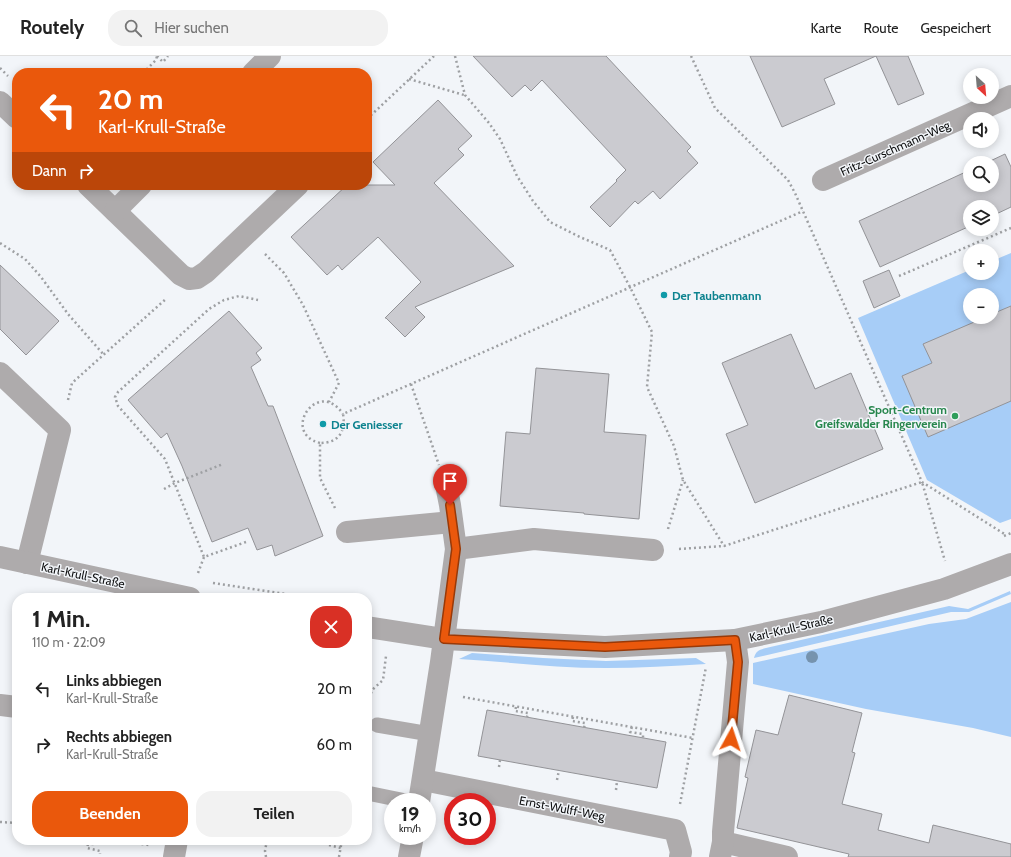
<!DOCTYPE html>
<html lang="de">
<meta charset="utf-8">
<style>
:root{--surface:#fff;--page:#f2f2f2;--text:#222;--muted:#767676;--line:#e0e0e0;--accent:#ea580c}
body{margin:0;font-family:Cabin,sans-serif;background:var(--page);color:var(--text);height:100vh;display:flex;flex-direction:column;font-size:15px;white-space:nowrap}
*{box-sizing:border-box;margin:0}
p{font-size:13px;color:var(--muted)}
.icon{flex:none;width:22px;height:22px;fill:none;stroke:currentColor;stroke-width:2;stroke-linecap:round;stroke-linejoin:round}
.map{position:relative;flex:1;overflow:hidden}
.details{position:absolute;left:12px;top:537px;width:360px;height:252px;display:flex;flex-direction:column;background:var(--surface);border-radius:16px;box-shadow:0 2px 10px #0003}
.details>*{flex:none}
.hud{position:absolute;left:12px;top:12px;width:360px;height:122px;border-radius:16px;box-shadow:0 2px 10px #0003;background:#ea580c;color:#fff;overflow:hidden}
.needle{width:26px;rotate:154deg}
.buttons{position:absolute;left:963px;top:12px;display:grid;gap:8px}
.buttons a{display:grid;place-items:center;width:36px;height:36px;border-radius:50%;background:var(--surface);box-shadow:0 2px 10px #0003;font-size:20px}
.speed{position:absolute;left:384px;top:737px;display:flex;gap:8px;font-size:20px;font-weight:700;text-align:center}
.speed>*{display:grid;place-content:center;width:52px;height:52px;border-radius:50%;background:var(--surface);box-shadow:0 2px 10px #0003;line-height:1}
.speed small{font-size:10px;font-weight:400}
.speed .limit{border:6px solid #d22;background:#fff;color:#111}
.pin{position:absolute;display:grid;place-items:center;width:34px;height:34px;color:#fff;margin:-41px -17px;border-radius:50% 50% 50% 0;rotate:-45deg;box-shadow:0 0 4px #0007}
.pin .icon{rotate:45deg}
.me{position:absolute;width:44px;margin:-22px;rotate:5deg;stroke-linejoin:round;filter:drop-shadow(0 0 3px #0008)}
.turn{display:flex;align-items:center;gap:14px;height:84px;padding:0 20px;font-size:18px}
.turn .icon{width:52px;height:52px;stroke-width:2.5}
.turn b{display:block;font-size:28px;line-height:34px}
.then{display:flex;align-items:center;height:38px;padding:0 20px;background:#0003;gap:8px;font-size:15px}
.round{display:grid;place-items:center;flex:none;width:42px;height:42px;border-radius:16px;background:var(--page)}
.head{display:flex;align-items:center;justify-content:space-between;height:68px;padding:0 20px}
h1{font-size:24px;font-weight:700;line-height:30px}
.primary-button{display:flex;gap:8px;margin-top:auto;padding:8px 20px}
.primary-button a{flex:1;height:46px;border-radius:16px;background:var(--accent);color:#fff;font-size:16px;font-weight:700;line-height:46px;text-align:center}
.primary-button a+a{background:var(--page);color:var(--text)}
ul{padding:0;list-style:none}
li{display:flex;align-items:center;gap:12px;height:56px;padding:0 20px}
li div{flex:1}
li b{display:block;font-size:15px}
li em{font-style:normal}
header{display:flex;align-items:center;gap:24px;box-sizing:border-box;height:56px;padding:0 20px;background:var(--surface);border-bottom:1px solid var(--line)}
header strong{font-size:19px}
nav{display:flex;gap:22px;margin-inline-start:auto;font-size:14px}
.search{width:280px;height:36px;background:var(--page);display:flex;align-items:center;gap:10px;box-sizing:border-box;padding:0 14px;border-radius:16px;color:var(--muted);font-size:15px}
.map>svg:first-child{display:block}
.green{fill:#a7cdf7;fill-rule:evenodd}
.building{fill:#cbcbd0;stroke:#939397}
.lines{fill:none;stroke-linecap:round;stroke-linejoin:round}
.path{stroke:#9ea0a3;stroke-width:2.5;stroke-dasharray:2 3;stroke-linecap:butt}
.service{stroke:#aeabac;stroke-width:15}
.minor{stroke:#aeabac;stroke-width:22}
.tertiary{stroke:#aeabac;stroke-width:22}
.tree{fill:#7693ae}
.route-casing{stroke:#983908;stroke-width:10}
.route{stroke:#ea580c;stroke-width:7}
.culture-dot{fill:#0f9aa8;stroke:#f2f5f9;stroke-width:1.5}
.leisure-dot{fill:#2e9e5b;stroke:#f2f5f9;stroke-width:1.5}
.labels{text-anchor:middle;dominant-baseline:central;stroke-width:3;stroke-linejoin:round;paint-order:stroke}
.street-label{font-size:12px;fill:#0d0e0f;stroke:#f2f5f9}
.culture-label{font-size:12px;font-weight:bold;fill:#0d838f;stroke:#f2f5f9;text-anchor:start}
.leisure-label{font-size:12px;font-weight:bold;fill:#27864d;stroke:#f2f5f9;text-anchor:end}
</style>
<header>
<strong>Routely</strong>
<div class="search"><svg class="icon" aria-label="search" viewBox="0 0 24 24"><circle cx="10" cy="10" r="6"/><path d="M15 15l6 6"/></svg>Hier suchen</div>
<nav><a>Karte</a><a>Route</a><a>Gespeichert</a></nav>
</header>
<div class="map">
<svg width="1011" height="801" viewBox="0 0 1011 801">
<rect width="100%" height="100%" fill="#f2f5f9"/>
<g class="green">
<path d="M1011,197V463L1000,467L927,424L858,262L970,214V217H992V205ZM970,239H992V261H970Z"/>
<path d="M1010,535L1011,538L969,556H951L754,602C756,595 759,594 766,592L949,550L968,553Z"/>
<polygon points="1011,546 1011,681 973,672 866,653 753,628 753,607 929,568 966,563"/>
<path d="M472,597L543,602L606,605L696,602L706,608C673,610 639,612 606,612C557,612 508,606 459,603Z"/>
</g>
<g class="building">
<polygon points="473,0 606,0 691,91 687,95 698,107 660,143 653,135 638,148 635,145 610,171 590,151 617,125 616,124 626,114 542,24 531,35 525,29 512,41"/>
<polygon points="750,0 876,0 824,23 835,48 782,71"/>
<polygon points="876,0 908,0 924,38 898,49"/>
<polygon points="438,44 472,80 458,93 464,99 434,127 514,210 415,251 425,261 405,281 386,262 385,262 421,226 378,181 342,214 338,209 327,219 291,181 347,129 395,129 373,106"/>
<polygon points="1005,98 1011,111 1011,151 992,160 992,151 970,151 970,170 880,211 859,165 970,114 970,129 992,129 992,107 986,107"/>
<polygon points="0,209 59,265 26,299 0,273"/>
<polygon points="889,214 900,240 874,252 863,225"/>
<polygon points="1011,250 1011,345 928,381 902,320 932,307 923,288 986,261 992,261 992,258"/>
<polygon points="229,255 262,292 256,297 261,304 251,311 268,350 273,350 323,480 275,500 272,489 257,494 248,472 212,486 182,410 167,377 161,382 128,344"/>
<polygon points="791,278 815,333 851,317 883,393 755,447 726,378 748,369 722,307"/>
<polygon points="536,312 609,318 604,376 646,379 639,463 584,458 584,457 500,450 506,376 530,378"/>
<polygon points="789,639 862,657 852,696 855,697 842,748 882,758 878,774 929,787 933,769 1011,788 1011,801 848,801 849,798 737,772 748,722 745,721 756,674 778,679"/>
<polygon points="487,654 666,686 657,732 478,700"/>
</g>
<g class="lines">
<g class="path">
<polyline points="157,0 163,6 168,0"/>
<polyline points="455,0 465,39 489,67 500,83 517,120 533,145 550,166 580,181 610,194 630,231 652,276 647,331 674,390 683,424 724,490"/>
<polyline points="691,0 715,52 788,124 795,137 922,426 1006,479"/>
<polyline points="0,12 8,20"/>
<polyline points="143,17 156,4 157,0"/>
<polyline points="409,23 464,39"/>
<polyline points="367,63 434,0"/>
<polyline points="0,187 25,203 41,221 68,258 104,299"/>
<polyline points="265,198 284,217 303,249 339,327 329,346"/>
<polyline points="899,220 1011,172"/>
<polyline points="411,328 439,409"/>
<polyline points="68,344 72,327 167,242"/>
<path d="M320,387C280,377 318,321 343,358"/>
<polyline points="164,433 175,427 223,408"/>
<path d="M335,452L320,422V387C339,387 346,375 343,358L803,155"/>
<polyline points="668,473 683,424"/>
<polyline points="1004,480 1011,477"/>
<polyline points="246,486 204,501 178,436 165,403 118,350 115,341 118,336 209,253 224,244 239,240 258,244"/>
<polyline points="679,493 724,490 922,426 945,505"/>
<polyline points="198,517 204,501"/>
<polyline points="213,527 312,542"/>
<polyline points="463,641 693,682"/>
<polyline points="368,647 372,634 383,624 386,600"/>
<polyline points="516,651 515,655 528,657 527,661"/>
<polyline points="573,661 572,665 585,667 584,672"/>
<polyline points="632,671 630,676 643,678 643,682"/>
<polyline points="499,711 500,704"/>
<polyline points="557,724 559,714"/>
<polyline points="616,734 617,725"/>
<polyline points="680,748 706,611"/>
<polyline points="0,766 17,767"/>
<polyline points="72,784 88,788 135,787 149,789"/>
<polyline points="30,786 30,784"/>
<polyline points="88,788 87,792 100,795 100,798"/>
<polyline points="329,789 341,792"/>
<polyline points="266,801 265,795 267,784"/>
<polyline points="339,801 342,784"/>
</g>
<g class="service">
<polyline points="377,669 430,678"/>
<polyline points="367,737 411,746"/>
</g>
<g class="minor">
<polyline points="253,17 270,0"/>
<polyline points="0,46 17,62"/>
<polyline points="823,124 1011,40"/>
<polyline points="88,129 181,219 189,223 197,222 206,216 298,129"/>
<polyline points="115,155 141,129"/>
<polyline points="0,317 60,374 27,507"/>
<polyline points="347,476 452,466"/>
<polyline points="456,493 534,483 653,494"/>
<polyline points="0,649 17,651"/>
<polyline points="423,724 675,774 681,796 680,801"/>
<polyline points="419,746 441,606 456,493 450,449 447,434"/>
<polyline points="723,786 787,801"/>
<polyline points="174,801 177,784"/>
<polyline points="409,801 413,780"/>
<polyline points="720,801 723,786 723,776 738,606 735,584"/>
</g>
<g class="tertiary">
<polyline points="0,501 190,542"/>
<polyline points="367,571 444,583 605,591 735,584 821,566 944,533 1011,508"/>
</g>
</g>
<circle class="tree" cx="812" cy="601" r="6"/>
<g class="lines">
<defs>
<polyline id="route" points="450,449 456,493 444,583 605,591 735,584 738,606 731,683"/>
</defs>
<use href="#route" class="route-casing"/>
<use href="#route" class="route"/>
</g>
<g class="culture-dot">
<circle cx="664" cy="239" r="4"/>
<circle cx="323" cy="368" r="4"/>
</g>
<circle class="leisure-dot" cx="955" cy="360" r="4"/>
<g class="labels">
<g class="street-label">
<text transform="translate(895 92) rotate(-24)">Fritz-Curschmann-Weg</text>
<text transform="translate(83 519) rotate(12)">Karl-Krull-Straße</text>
<text transform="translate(791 572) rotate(-13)">Karl-Krull-Straße</text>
<text transform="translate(562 752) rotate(11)">Ernst-Wulff-Weg</text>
</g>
<g class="culture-label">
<text x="672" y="239">Der Taubenmann</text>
<text x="331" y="368">Der Geniesser</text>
</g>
<g class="leisure-label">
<text x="947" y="353">Sport-Centrum<tspan x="947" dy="14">Greifswalder Ringerverein</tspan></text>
</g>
</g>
</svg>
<div class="buttons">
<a><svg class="needle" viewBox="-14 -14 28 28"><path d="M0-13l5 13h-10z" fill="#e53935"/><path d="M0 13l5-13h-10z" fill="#767676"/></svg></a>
<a><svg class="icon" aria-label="sound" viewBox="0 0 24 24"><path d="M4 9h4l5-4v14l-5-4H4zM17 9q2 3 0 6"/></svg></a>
<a><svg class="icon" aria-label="search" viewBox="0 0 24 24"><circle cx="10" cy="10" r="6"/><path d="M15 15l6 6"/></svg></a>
<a><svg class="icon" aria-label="layers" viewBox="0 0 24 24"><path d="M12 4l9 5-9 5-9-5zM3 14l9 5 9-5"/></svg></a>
<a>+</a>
<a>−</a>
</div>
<div class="speed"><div>19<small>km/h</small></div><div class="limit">30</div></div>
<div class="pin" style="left:450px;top:449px;background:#d93025"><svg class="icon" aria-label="arrive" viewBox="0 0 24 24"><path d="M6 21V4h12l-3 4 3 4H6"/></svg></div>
<svg class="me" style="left:731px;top:683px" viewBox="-20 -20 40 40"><path d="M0-17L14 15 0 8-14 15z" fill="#ea580c" stroke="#fff" stroke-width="4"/></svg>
<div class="hud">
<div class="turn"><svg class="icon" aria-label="left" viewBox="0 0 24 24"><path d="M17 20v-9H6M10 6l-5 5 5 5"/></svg><div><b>20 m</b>Karl-Krull-Straße</div></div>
<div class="then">Dann<svg class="icon" aria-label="right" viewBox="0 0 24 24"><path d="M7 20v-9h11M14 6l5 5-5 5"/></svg></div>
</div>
<section class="details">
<div class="head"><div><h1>1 Min.</h1><p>110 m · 22:09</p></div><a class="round" style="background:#d93025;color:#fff"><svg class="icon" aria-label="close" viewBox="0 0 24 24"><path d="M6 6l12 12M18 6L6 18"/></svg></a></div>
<ul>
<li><svg class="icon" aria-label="left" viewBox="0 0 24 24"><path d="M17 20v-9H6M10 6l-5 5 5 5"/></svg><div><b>Links abbiegen</b><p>Karl-Krull-Straße</p></div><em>20 m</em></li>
<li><svg class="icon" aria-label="right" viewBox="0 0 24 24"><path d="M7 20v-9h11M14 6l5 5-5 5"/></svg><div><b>Rechts abbiegen</b><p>Karl-Krull-Straße</p></div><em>60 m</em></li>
</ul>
<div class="primary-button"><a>Beenden</a><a>Teilen</a></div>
</section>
</div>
